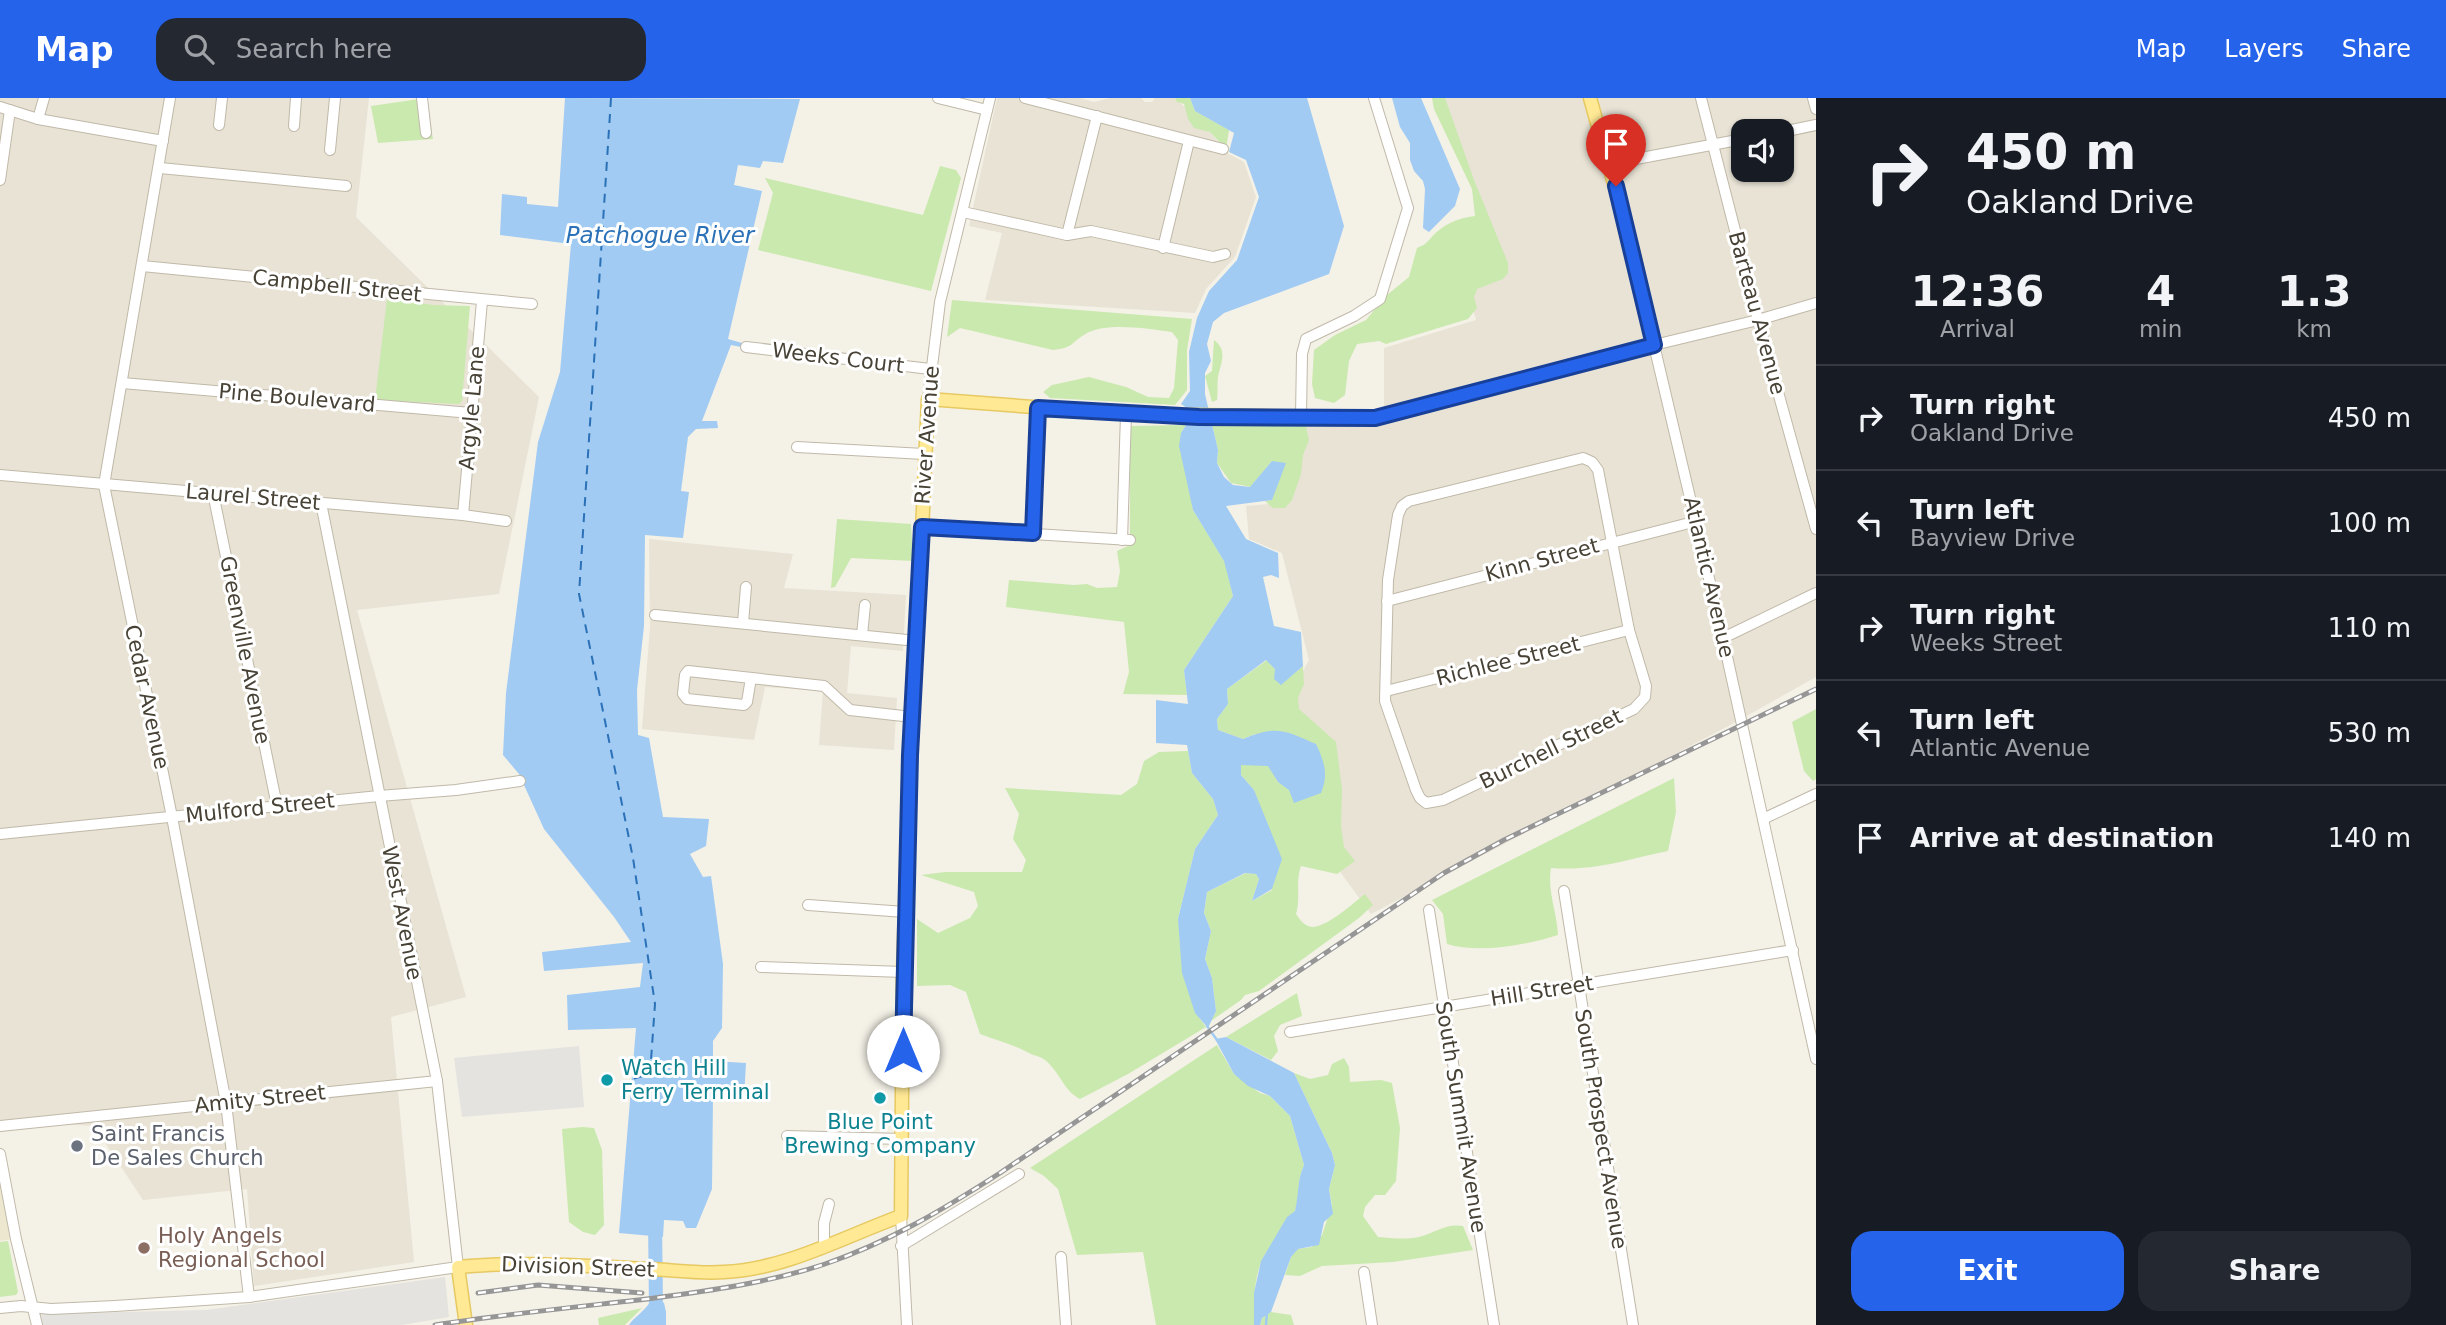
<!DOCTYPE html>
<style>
:root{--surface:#171b24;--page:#242831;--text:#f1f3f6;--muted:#9ea1a6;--line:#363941;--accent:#2563eb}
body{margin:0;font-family:"DejaVu Sans",sans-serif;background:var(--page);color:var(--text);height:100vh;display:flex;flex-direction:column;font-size:26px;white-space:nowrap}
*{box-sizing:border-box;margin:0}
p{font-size:23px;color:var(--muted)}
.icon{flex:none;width:38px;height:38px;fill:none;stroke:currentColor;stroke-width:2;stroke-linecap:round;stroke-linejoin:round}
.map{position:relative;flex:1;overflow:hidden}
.drawer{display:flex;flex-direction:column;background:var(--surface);width:630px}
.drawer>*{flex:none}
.hud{background:#171b24;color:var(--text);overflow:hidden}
.fabs{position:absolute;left:1731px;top:21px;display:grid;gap:14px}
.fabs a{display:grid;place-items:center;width:63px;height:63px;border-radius:14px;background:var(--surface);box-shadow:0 2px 5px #0004;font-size:35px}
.pin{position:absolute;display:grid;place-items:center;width:60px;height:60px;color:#fff;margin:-72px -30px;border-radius:50% 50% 50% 0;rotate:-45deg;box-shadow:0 0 7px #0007}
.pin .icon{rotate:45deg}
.me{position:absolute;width:77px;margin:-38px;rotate:0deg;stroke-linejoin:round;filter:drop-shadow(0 0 5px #0008)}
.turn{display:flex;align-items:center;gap:24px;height:147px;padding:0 35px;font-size:32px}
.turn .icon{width:91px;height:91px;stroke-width:2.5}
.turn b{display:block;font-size:49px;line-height:60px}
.eta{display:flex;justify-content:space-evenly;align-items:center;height:119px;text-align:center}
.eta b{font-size:42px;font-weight:600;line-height:49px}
.primary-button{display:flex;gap:14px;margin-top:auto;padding:14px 35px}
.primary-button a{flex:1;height:80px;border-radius:21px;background:var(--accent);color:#fff;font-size:28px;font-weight:600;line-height:80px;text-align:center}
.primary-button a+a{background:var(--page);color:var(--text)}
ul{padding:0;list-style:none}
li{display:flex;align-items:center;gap:21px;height:105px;padding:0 35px;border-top:2px solid var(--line)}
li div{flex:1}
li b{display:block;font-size:26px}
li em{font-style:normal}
header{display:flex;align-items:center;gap:42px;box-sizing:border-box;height:98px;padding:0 35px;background:var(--accent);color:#fff}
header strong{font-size:33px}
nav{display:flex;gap:38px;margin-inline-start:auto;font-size:24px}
.search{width:490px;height:63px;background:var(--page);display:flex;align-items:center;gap:18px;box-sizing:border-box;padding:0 24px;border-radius:21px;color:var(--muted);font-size:26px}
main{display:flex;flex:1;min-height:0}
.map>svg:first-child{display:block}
.residential{fill:#e8e3d5;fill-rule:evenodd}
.education{fill:#ede7d0}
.green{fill:#cae9ae}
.parking{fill:#e5e3df}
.water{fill:#a1cbf3}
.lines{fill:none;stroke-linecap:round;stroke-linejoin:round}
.stream{stroke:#a1cbf3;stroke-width:2.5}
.river{stroke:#a1cbf3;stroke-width:14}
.ferry{stroke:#2b71b7;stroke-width:2;stroke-dasharray:9 7;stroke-linecap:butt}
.minor-casing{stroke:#c0b9a9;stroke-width:12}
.major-casing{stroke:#e7c961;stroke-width:15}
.minor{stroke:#fff;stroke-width:10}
.major{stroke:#ffe995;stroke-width:12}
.rail-casing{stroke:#969696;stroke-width:5}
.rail{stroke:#fff;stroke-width:2.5;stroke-dasharray:8;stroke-linecap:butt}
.route-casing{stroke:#184099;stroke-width:18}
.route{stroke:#2563eb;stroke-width:12}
.culture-dot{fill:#0f9aa8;stroke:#fff;stroke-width:2.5}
.worship-dot{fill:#6b7280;stroke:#fff;stroke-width:2.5}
.education-dot{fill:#8d6e63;stroke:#fff;stroke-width:2.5}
.labels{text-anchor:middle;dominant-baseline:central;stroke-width:6;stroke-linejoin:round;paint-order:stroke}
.street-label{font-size:21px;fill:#474235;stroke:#fff}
.culture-label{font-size:21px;fill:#0d838f;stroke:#fff;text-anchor:start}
.worship-label{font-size:21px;fill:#5b616d;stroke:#fff;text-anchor:start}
.education-label{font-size:21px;fill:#785e54;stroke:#fff;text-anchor:start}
.water-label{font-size:23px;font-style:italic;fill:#2b71b7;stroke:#fff}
</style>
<header>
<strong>Map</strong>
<div class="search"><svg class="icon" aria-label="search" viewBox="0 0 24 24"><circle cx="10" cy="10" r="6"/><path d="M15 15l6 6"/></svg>Search here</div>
<nav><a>Map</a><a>Layers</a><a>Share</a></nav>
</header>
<main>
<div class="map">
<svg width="1816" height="1227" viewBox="0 0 1816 1227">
<rect width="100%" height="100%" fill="#f4f1e7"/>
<g class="residential">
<polygon points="0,0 369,0 356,119 539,299 499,496 357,512 466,899 391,919 414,1164 254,1188 247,1091 143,1102 94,1028 0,1023"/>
<polygon points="997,0 1080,0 1094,4 1110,0 1141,0 1145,4 1152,4 1155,0 1175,0 1187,11 1188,21 1210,34 1227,55 1244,64 1256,99 1235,159 1206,191 1195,215 985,202 1002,135 969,128"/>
<path d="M1433,0H1816V579L1734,625L1371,816L1324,752L1334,653L1287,603L1309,562L1282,455L1249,441L1246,408L1270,406L1302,325L1384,312V250L1476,222L1466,186L1508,175ZM1743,33H1782V72H1743Z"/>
<polygon points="649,441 793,456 784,490 906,497 903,553 851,548 847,595 897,600 894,652 819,647 823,593 765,589 754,642 642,631 650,529"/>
</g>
<polygon class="education" points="0,1082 12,1141 0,1143"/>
<g class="green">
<polygon points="426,0 433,41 378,45 371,8"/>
<polygon points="1175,0 1190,0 1195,13 1229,32 1226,51 1210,34 1194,30 1188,21 1184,6 1177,4"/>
<path d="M1432,0H1445L1474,82L1508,165V175L1503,181L1477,191L1474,199L1477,210L1468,221L1386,246L1379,243L1357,246L1349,263L1345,297L1334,305L1315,300L1312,286L1314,252L1335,237L1366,222L1387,197L1409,179L1417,150C1430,145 1429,140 1438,133C1450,123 1461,120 1475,118L1472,91L1434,11Z"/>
<polygon points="940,68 956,72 961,80 931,193 758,152 773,95 765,80 923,117"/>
<polygon points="387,201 434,207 470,208 462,303 459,306 375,302"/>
<path d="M952,202L1192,221L1187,252V292L1175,307L1050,300L1043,294L1052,287L1089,279L1126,289L1148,299L1169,300L1174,290L1178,242L1172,234C1149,231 1109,224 1087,235C1071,244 1074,250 1053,252L960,230L947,239Z"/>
<path d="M1214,242C1228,252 1221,265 1218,279C1217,286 1218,295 1217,302L1212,304L1205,278L1212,273Z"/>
<polygon points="1212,326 1306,328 1309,342 1303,357 1301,376 1292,402 1285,410 1273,410 1265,403 1272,402 1272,363 1251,389 1231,385 1217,365 1218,352"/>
<polygon points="1186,327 1181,335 1193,412 1225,464 1233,498 1184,572 1187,597 1123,596 1129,574 1124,524 1006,509 1009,482 1074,487 1087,486 1097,490 1117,489 1120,473 1117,453 1130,447 1130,331 1132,328"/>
<polygon points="837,421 911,426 913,463 851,460 835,489 831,490"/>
<path d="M1267,562L1275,571L1281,586L1303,568L1304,586L1298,600L1299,611L1336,644L1342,691L1341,729L1344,749L1355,763L1337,776L1301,768C1295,785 1301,800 1296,816C1300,822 1305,829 1313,829C1330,827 1352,806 1365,796L1373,807L1359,820L1259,893L1245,897L1241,902L1211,923L1216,913L1212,880L1205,861L1211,833L1204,815L1207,794L1246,775L1256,776L1259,781L1252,803L1272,792L1254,692L1241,677V667H1268L1278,684L1310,700L1255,636L1243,641L1218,632L1217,621L1228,606L1227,591Z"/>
<polygon points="1816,611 1816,681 1813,683 1804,673 1792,624"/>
<path d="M1188,653L1192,675L1213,701L1218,717L1195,751L1178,821L1195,914L1206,929L1128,976L1080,1001C1065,993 1062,980 1051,968C1043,957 1035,959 1027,954C1012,946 996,942 980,936L966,894L950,887L917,888V821L938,835L970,820L978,808L974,794L921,777L945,774H1022L1026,762L1013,741L1019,716L1005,690L1121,697L1137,686L1144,663L1159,654Z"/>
<path d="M1674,680L1676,714L1668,753C1624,762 1597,773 1551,770C1547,793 1557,814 1558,837C1527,847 1478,856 1447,846L1443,816L1432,802Z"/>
<polygon points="1297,895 1302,918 1280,927 1274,938 1278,953 1271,962 1226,939"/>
<path d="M1217,947L1234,976L1260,995L1270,998L1290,1018L1304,1067C1297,1082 1301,1095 1296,1110C1291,1125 1276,1139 1268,1152C1253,1172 1254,1203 1254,1227H1156L1143,1154L1077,1157L1058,1091L1044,1078L1030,1070Z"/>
<path d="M1344,960L1349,969L1350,984L1381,982L1392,985L1400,1030L1396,1083L1385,1097H1375L1365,1109L1363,1118L1378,1139C1391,1140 1406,1142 1419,1139C1435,1135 1446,1125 1463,1128L1473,1152L1393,1164L1322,1168L1300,1178L1285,1177L1291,1159L1297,1151L1312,1149L1322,1137L1332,1107L1329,1091L1335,1067L1332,1055L1294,975L1310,981L1328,977L1332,966Z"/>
<polygon points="582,1029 594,1030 602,1052 604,1127 595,1137 583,1134 569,1124 562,1031"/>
<polygon points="8,1143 18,1194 16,1197 0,1199 0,1144"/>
<polygon points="642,1210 625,1227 599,1227 598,1220"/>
<polygon points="1271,1214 1291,1217 1294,1227 1260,1227 1262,1220"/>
</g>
<g class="parking">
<polygon points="579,948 584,1009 462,1019 454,960"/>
<polygon points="445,1179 449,1219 402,1227 43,1227 41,1216 206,1212"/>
</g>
<g class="water">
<polygon points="565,0 800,1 783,65 763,63 760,70 738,67 734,87 762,93 728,241 742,245 741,249 731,247 702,323 717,323 718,330 696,331 688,339 681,393 689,394 683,440 645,437 644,528 637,592 638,637 649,640 663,719 709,721 706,748 690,756 703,779 711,778 723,866 722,930 713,943 713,963 746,965 744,1000 713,997 712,1091 696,1130 686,1130 683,1123 664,1122 663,1139 619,1135 636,930 568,932 567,897 640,889 643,865 544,873 542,854 631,844 614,819 544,731 519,676 503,657 506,595 538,344 560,274 571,146 500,137 502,96 527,99 527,106 558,109"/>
<path d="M1190,0H1307L1344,128L1329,176L1224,215L1213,224L1207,246L1211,263L1205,275V296L1218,352L1217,365L1224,379L1233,387L1250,389L1272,363L1286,365L1272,402L1226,408L1246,441L1278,455L1279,480L1271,477L1263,479L1274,528L1301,534L1303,568L1281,587L1274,581L1275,571L1266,562L1227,591L1228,606L1217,621L1218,632L1243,641C1277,627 1284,632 1316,646C1324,663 1329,676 1321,695L1294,705L1289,692L1278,684L1268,668L1241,667V677L1254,692L1282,761L1272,791L1252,803L1259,781L1256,776L1245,775L1207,794L1204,815L1211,833L1205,861L1212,880L1216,913L1208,930L1195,915L1182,875L1178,821L1195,751L1218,717L1213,701L1192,675L1187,647L1156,645V602L1188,606L1184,572L1233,498L1224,463L1193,412L1179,348L1181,335L1186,327L1187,310L1181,306L1190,293L1189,254L1197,220L1209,193L1237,162L1259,99L1246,62L1229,54L1234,35L1195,13Z"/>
<polygon points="1392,0 1421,0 1460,91 1455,108 1429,134 1423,130 1425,91 1423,83 1414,73 1410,62 1410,45 1400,29"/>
<path d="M1226,939L1294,975L1332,1055L1335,1067L1329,1091L1333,1116L1324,1124L1319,1147L1298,1151L1291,1159L1271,1214L1262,1220L1260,1227H1254V1195L1261,1163L1287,1119L1295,1113C1299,1097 1297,1082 1304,1067L1290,1018L1270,998L1248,988L1234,976L1215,941Z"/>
<path d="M661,1203L664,1205L666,1214V1227H629C635,1218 644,1214 650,1204Z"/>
</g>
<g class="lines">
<g class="stream">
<polyline points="1207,928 1217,942"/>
<polyline points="1266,1227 1267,1213"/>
</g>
<polyline class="river" points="653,1227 656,1212 655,1120"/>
<polyline class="ferry" points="611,0 579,496 633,760 655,906 650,976 632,981"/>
<defs>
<g id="minor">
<polyline points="170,0 104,387 172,719 226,1005 249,1199"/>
<polyline points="422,0 426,35"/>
<polyline points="938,0 987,12"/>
<polyline points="1025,0 1223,51"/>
<polyline points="1701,0 1758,222 1816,431"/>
<polyline points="1813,0 1816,11"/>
<polyline points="0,9 38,21 163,43"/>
<polyline points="38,21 44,0"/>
<polyline points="219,27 222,0"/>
<polyline points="294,28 296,0"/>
<polyline points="1782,34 1816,27"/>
<polyline points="330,52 335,0"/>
<polyline points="1609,66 1743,41"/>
<polyline points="160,70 346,88"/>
<polyline points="0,82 10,12"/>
<polyline points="963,114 1067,137 1091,133 1213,159 1225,156"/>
<polyline points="1067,137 1097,18"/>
<polyline points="1163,150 1189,43"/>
<polyline points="142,168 532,206"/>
<polyline points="1816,205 1758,222 1654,247 1720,527 1816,961"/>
<polyline points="746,249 930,271"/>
<polyline points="122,285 471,315"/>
<polyline points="928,301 940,204 990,0"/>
<polyline points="1301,318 1302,256 1306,241 1354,218 1380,201 1408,110 1374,0"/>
<polyline points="797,349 924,356"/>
<polygon points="1583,360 1592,364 1598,372 1629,532 1646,588 1645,599 1634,611 1443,702 1426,705 1420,700 1416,692 1385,603 1388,482 1398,417 1402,408 1409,403"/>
<polyline points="0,377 463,417 506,423"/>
<polyline points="213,395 277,708"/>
<polyline points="463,417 482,203"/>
<polyline points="922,429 1130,442"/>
<polyline points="1033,435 1038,310"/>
<polyline points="1122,442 1126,316"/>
<polyline points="1387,503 1697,423"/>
<polyline points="655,517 917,543"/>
<polyline points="743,525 746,489"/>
<polyline points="862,537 865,507"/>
<polyline points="1723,540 1816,495"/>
<polyline points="751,580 747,604 744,607 687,601 683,596 685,577 688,573 824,588 850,612 912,619"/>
<polyline points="1386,593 1629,532"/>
<polyline points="1763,721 1816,696"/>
<polyline points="0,736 379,698 456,692 520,683"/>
<polyline points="1564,793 1633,1227"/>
<polyline points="808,807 905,814"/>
<polyline points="1429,812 1494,1227"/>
<polyline points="761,869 903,874"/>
<polyline points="1290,934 1793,852"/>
<polyline points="0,1028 437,983"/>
<polyline points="787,1038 902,1041"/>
<polyline points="0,1056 16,1141 37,1227"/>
<polyline points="901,1118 907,1227"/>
<polyline points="901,1148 1019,1076"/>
<polyline points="824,1150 824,1125 829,1106"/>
<polyline points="1061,1159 1066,1227"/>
<polyline points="1364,1174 1372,1227"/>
<polyline points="0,1210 21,1208 51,1211 115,1208 249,1199 458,1169 437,983 321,405"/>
</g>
<path id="major" d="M466,1227L458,1169C523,1163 586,1168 650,1171C674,1172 700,1176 724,1174C787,1171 843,1139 901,1118L903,874L910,657L917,543L928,301L1126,316L1375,320L1654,247L1634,157L1590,0"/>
</defs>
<use href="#minor" class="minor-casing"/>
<use href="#major" class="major-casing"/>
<use href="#minor" class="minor"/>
<use href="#major" class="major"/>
<defs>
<g id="rail">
<polyline points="478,1195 538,1187 642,1195"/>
<path d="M435,1227C506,1216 577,1209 647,1201C707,1193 768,1185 825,1166C889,1144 944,1111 1000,1075L1444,775L1504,742L1816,591"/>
</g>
</defs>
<use href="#rail" class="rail-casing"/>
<use href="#rail" class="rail"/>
</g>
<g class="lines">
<defs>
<polyline id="route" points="903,953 910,657 922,429 1033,435 1038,310 1199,319 1375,320 1654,247 1616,88"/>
</defs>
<use href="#route" class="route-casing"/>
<use href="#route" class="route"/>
</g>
<g class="culture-dot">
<circle cx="607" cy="982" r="7"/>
<circle cx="880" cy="1000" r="7"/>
</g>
<circle class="worship-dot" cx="77" cy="1048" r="7"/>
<circle class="education-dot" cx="144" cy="1150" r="7"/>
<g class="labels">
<g class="street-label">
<text transform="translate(337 188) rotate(6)">Campbell Street</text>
<text transform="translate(1757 215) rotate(75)">Barteau Avenue</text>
<text transform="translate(838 260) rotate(7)">Weeks Court</text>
<text transform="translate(297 300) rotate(5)">Pine Boulevard</text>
<text transform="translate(472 310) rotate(-85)">Argyle Lane</text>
<text transform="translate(927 337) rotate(-86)">River Avenue</text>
<text transform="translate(253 399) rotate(5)">Laurel Street</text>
<text transform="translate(1542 462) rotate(-15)">Kinn Street</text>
<text transform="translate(1709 479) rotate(77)">Atlantic Avenue</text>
<text transform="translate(245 552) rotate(79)">Greenville Avenue</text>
<text transform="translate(1508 563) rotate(-14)">Richlee Street</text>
<text transform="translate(147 599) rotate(78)">Cedar Avenue</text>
<text transform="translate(1551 651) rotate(-26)">Burchell Street</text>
<text transform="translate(260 710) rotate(-6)">Mulford Street</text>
<text transform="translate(402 815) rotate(79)">West Avenue</text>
<text transform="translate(1542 893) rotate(-9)">Hill Street</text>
<text transform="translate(260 1001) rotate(-6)">Amity Street</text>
<text transform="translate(1461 1019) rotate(81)">South Summit Avenue</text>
<text transform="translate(1601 1031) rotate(81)">South Prospect Avenue</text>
<text transform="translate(578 1169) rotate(2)">Division Street</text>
</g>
<g class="culture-label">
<text x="621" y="970">Watch Hill<tspan x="621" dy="24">Ferry Terminal</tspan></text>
<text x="880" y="1024" text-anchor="middle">Blue Point<tspan x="880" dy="24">Brewing Company</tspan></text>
</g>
<g class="worship-label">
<text x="91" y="1036">Saint Francis<tspan x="91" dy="24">De Sales Church</tspan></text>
</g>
<g class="education-label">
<text x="158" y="1138">Holy Angels<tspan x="158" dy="24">Regional School</tspan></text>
</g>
<g class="water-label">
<text x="660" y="137">Patchogue River</text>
</g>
</g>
</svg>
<div class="fabs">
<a><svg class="icon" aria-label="sound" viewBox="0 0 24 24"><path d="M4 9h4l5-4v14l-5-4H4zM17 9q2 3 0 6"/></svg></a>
</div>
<div class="pin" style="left:1616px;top:88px;background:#d93025"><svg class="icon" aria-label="arrive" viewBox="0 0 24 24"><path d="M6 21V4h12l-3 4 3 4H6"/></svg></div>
<svg class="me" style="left:903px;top:953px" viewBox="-20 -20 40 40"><circle r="19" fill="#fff"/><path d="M0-13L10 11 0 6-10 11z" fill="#2563eb"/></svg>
</div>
<section class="drawer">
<div class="hud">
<div class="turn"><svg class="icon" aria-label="right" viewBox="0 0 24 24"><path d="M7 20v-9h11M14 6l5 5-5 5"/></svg><div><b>450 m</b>Oakland Drive</div></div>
</div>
<div class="eta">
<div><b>12:36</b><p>Arrival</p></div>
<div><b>4</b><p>min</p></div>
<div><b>1.3</b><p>km</p></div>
</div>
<ul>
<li><svg class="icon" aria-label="right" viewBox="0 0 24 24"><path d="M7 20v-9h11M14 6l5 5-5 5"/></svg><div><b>Turn right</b><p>Oakland Drive</p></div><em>450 m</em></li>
<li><svg class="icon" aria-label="left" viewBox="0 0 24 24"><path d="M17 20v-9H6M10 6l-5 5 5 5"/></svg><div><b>Turn left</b><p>Bayview Drive</p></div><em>100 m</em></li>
<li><svg class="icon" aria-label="right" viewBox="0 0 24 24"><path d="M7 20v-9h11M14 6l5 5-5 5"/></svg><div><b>Turn right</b><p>Weeks Street</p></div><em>110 m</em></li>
<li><svg class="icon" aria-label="left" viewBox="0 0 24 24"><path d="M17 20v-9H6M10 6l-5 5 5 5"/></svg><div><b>Turn left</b><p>Atlantic Avenue</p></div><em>530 m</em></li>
<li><svg class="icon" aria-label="arrive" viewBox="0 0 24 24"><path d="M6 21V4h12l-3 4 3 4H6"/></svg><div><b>Arrive at destination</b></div><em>140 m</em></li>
</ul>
<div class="primary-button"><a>Exit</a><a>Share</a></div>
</section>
</main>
